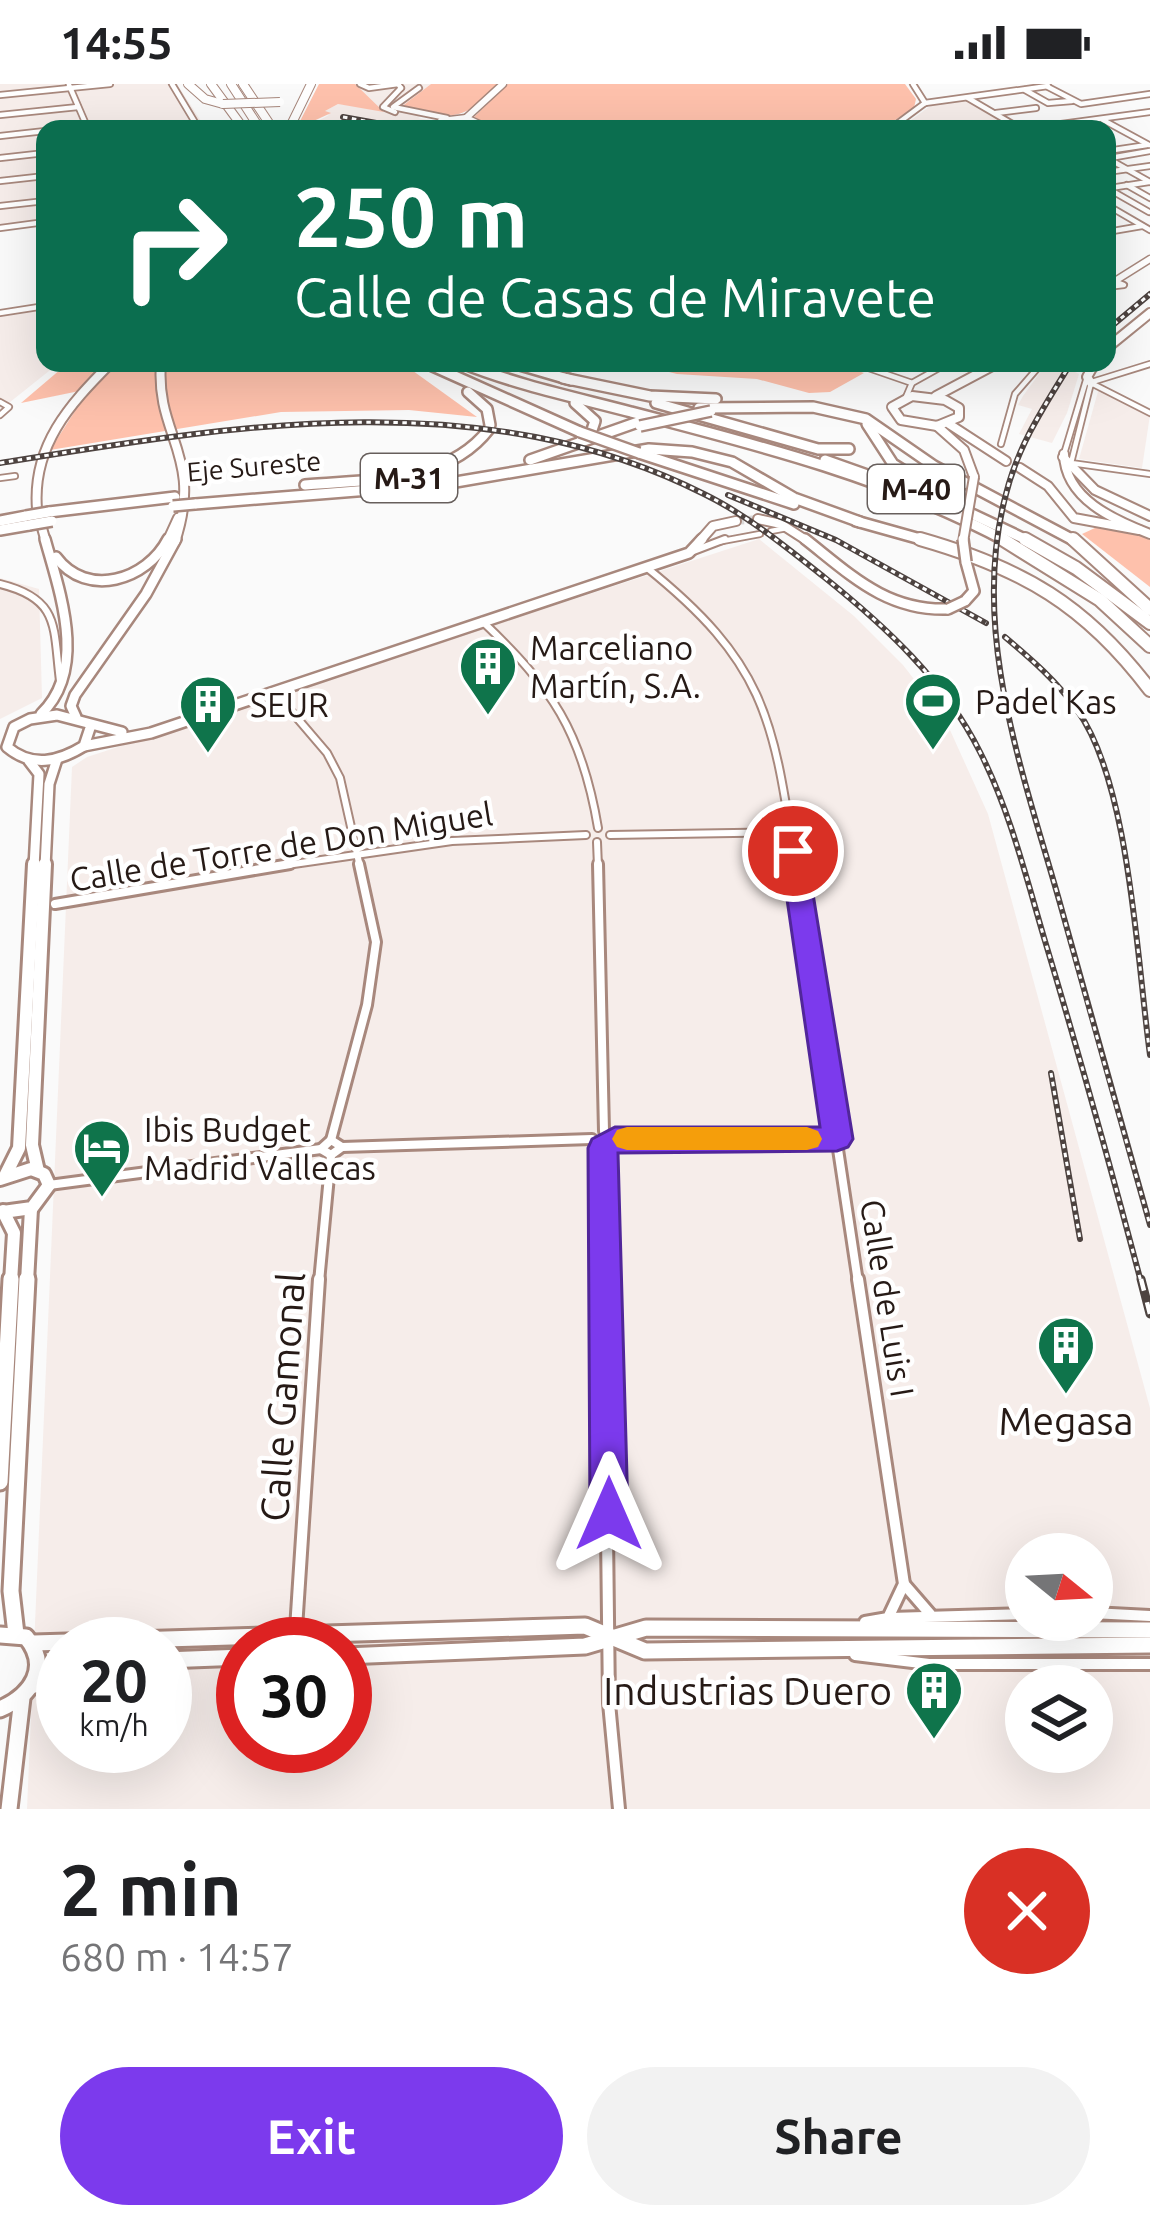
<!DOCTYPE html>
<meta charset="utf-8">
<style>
:root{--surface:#fff;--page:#f2f2f2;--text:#202124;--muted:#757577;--accent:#7c3aed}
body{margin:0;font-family:Ubuntu,sans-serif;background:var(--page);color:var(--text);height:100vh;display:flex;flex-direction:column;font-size:45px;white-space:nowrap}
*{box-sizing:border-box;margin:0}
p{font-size:39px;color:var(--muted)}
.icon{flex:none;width:66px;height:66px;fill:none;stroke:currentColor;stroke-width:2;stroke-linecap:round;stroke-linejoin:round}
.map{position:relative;height:1725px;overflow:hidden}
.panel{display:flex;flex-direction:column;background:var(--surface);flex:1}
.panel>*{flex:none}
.banner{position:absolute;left:36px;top:36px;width:1080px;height:252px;border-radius:24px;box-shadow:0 12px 48px #0002;background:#0b6e4f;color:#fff;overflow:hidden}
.needle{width:78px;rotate:108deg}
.controls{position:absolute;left:1005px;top:1449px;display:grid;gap:24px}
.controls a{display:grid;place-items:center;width:108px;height:108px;border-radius:50%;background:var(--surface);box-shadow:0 12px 48px #0002;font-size:60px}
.speed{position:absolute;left:36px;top:1533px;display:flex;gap:24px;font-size:60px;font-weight:700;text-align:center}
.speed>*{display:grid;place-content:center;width:156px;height:156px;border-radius:50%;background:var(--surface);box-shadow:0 12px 48px #0002;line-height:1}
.speed small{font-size:30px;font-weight:400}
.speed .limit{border:18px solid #d22;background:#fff;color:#111}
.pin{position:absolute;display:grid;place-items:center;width:102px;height:102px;color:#fff;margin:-51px;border:6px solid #fff;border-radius:50%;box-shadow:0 3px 12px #0007}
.me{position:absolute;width:132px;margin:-66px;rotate:0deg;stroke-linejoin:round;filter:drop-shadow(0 0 9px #0008)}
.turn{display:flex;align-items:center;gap:42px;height:252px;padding:0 60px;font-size:54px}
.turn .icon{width:156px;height:156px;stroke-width:2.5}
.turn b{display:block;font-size:84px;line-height:102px}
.round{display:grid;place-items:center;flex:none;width:126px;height:126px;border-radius:63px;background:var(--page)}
.headline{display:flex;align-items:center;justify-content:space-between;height:204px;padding:0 60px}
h1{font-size:72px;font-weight:600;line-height:90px}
.cta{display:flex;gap:24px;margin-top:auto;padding:24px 60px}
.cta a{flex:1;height:138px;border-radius:72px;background:var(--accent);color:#fff;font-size:48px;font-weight:600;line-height:138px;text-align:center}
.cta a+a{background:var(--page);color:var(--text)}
.status{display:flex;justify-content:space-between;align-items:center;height:84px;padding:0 60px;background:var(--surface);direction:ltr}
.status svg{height:33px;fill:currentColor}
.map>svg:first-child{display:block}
.built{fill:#f6edea;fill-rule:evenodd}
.green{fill:#fec1ac}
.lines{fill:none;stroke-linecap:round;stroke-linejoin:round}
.secondary-tunnel{stroke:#dad8d8;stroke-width:8;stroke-dasharray:8 3;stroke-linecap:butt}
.street-far3-casing{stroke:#a8887d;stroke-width:8}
.street-far2-casing{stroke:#a8887d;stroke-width:10}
.street-far1-casing{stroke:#a8887d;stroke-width:14}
.street-casing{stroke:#a8887d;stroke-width:16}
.secondary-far4-casing{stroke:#a8887d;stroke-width:9}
.secondary-far3-casing{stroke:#a8887d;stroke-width:12}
.secondary-far2-casing{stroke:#a8887d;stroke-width:14}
.secondary-far1-casing{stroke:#a8887d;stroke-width:18}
.secondary-casing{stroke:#a8887d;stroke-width:21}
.primary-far1-casing{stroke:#a8887d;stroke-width:9}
.primary-casing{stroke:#a8887d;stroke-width:12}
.highway-far2-casing{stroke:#a8887d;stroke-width:10}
.highway-far1-casing{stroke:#a8887d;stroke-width:14}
.highway-casing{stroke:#a8887d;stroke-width:16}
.street-far3{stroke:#fff;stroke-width:4.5}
.street-far2{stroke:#fff;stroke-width:6}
.street-far1{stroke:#fff;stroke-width:8}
.street{stroke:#fff;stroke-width:10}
.secondary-far4{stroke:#fff;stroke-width:6}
.secondary-far3{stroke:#fff;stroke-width:8}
.secondary-far2{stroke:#fff;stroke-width:9}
.secondary-far1{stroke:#fff;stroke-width:12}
.secondary{stroke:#fff;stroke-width:15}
.primary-far1{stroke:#fff;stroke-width:6}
.primary{stroke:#fff;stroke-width:8}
.highway-far2{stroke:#fff;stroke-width:8}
.highway-far1{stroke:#fff;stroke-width:9}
.highway{stroke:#fff;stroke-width:12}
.rail-far1-casing{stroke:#4d4340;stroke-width:6}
.rail-casing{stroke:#4d4340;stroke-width:9}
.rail-far1{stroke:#fff;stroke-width:3;stroke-dasharray:4.5;stroke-linecap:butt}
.rail{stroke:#fff;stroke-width:4.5;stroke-dasharray:12;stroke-linecap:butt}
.secondary-bridge-far1-casing{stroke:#a8887d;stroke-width:12;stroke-linecap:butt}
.secondary-bridge-casing{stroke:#a8887d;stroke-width:14;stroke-linecap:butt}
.highway-bridge-far1-casing{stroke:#a8887d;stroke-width:10;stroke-linecap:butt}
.highway-bridge-casing{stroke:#a8887d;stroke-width:14;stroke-linecap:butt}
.secondary-bridge-far1{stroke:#fff;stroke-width:8}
.secondary-bridge{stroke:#fff;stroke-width:9}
.highway-bridge-far1{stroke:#fff;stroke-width:8}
.highway-bridge{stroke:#fff;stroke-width:9}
.route{fill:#7c3aed;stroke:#51269a;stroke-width:3}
.slow{fill:#f59e0b}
.labels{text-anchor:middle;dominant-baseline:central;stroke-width:9;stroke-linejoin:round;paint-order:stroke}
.far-street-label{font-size:27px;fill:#261a16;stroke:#fff}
.shield{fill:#fff;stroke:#675f5c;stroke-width:3}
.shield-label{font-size:30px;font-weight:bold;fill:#261a16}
.poi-label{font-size:33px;fill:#261a16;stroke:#fff;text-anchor:start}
.street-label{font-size:33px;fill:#261a16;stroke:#fff}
.near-street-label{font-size:39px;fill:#261a16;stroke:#fff}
.near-poi-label{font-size:39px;fill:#261a16;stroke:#fff}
</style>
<div class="status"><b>14:55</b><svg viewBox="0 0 49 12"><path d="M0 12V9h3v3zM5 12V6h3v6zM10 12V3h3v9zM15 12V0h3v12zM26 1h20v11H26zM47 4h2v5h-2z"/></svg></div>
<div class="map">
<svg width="1150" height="1725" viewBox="0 0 1150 1725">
<rect width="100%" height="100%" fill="#fafafa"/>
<g class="built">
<polygon points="0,0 177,0 206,45 45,45 45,142 0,147"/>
<polygon points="355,0 431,0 401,23 424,30 418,34 435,37 437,44 303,45 329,31 323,28 338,20 378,25"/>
<polygon points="966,15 1015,44 899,45 933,20"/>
<polygon points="45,226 45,279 59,279 0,326 0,233"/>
<polygon points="1065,279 1082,279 1075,288 1079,290 1067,329 1052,359 1019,350 1032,325 1018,321 1023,312 1042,286 1054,288"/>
<polygon points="1099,304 1150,331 1142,384 1079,375"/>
<path d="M759,455L854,532L903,581L945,635L988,730L1150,1324V1725H27L72,683L87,673ZM1026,1470H1092V1536H1026ZM63,1560H165V1662H63ZM243,1560H345V1662H243ZM1026,1602H1092V1668H1026Z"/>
<polygon points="0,494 39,505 42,614 0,635"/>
</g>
<g class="green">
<polygon points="319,0 355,0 384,28 338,20 325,27 331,29 296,45"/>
<path d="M431,0H497C464,39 451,35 401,23Z"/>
<polygon points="508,0 905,0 916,15 914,24 881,45 498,45 474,33"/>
<polygon points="68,279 402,279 477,333 409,326 281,328 50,366 89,305 21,319"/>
<polygon points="633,279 836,279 864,289 830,308 809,309 757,295 677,290"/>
<polygon points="1097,443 1150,453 1150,503 1082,450"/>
</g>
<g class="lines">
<polyline class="secondary-tunnel" points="736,437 758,435"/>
<defs>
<g id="street-far3">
<polyline points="172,0 199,45"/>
<polyline points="360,0 369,4 398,0 401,4"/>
<polyline points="913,0 925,19"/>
<polyline points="69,1 88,45"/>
<polyline points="1048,3 1081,20 1150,10"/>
<polyline points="419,4 393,23 447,34"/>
<polyline points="1025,6 1048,19 1072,17"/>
<polyline points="0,11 110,0"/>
<polyline points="968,14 1021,45"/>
<polyline points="925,19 1048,2"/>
<polyline points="395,28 383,23 401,4"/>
<polyline points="996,29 1036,24"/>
<polyline points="0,31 78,23"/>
<polyline points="1103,36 1149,61"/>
<polyline points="60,45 87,42"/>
<polyline points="890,45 925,19"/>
<polyline points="1024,45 1150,28"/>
<polyline points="0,52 45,47"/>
<polyline points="1107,67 1147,61"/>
<polyline points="0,74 45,69"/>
<polyline points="1107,74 1150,98"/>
<polyline points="1110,74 1150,67"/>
<polyline points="1107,88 1150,82"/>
<polyline points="0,97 45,92"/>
<polyline points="1127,101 1150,114"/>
<polyline points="1107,104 1149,128"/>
<polyline points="1110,104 1149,98"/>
<polyline points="1107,121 1150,146"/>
<polyline points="0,122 45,117"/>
<polyline points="0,144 45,138"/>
<polyline points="1107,148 1142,142"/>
<polyline points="1107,194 1124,201 1107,203"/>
<polyline points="0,229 45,222"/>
<polyline points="854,279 912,299"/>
<polyline points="1092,298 1150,280"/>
<polyline points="1091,299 1071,379 1150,390"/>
<polyline points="1091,299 1150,329"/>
<polyline points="906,313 912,299 948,279"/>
<polyline points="0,318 9,323 0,331"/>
<polyline points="1001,360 1015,310 1042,279"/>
<polyline points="1064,370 1087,293"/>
<polyline points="0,394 15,392"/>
<polyline points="771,447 787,444"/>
<polyline points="717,458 760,450"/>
</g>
<g id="street-far2">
<polyline points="691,468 725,455"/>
<path d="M646,483C768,581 773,636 796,783"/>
<path d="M0,500C61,515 53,544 60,597"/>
<path d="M482,537C552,603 582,648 598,744"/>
<polyline points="274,607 327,669 340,694 360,783"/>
<polyline points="610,751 790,748"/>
<polyline points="597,758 598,783"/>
<polyline points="273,783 452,757 586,751"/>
</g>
<g id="street-far1">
<polyline points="598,780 604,1047"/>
<polyline points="795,780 858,1198"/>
<polyline points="55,820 290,780"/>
<polyline points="615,1055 837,1055"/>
<polyline points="331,1056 367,921 376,858 359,780"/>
<polygon points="331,1056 342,1063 331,1071 321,1065"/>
<polyline points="342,1063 592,1055"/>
<polyline points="603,1064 604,1198"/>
<polyline points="49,1101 321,1065"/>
<polyline points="319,1198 331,1071"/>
</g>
<g id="street">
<polyline points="604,1195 609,1619 619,1725"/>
<polyline points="858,1195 904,1500 888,1534 865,1538"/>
<polyline points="904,1500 930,1530"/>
<polyline points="1092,1529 1150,1532"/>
<polyline points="890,1534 1026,1530"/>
<polyline points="295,1560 319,1195"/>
<polyline points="855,1571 929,1580 1150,1580"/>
</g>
<g id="secondary-far4">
<polyline points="466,34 503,0"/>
<polyline points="441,45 441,37 466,34 490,45"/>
</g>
<g id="secondary-far3">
<polyline points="1107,264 1150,229"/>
<path d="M161,279C155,352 204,371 175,458"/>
<polyline points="1091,299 1087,293 1095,279"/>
<polyline points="949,340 1006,377"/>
<polyline points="937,342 964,366 974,393"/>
<path d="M1064,370C1065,415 1114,436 1150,450"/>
<polyline points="1063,373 1095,406 1150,432"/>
<polyline points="1020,384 1048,402 1074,434 1139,446"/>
<path d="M37,425C32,362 69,321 111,279"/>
<polyline points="758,435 781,440 809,458"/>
<polyline points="42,444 46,458"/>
<polyline points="167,458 178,434"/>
<polyline points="699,458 713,442 736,437"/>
</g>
<g id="secondary-far2">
<path d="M805,455C851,491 886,527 948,525"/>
<path d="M56,473C87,515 147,496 168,455"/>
<polyline points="965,517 974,507 966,478"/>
<path d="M41,630C88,585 60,509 45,455"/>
<polyline points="76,633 71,622 75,611 146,510 176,455"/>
<path d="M90,644L84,662C58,678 32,684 7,663L14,643L30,635L57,631L122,648"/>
<polyline points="84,662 151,649 689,469 702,455"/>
<polyline points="29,677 39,690 34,783"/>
<polyline points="45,783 49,700 57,675"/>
</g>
<g id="secondary-far1">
<polyline points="38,1087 32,1061 45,780"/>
<polyline points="6,1090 19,1064 34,780"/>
<polyline points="0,1095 31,1085 44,1090 49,1101 32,1124 3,1128"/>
<polyline points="3,1127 14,1149 11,1198"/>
<polyline points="27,1198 31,1125"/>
</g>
<g id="secondary">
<polyline points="0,1398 11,1195"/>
<polyline points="16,1550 11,1507 27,1195"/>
<path d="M0,1551L26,1553C51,1583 32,1611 0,1625"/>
<polyline points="34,1559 585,1542 645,1567 1150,1561"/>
<polyline points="345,1572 585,1562 646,1544 1149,1546"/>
<polyline points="165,1576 243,1573"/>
<polyline points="35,1601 63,1587"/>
<polyline points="9,1725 22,1614"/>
</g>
<polyline id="primary-far1" points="1107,202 1150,175"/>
<g id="primary">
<polyline points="1107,202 1112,199"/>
<polygon points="912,312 945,316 959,324 959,333 937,342 901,336 892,323"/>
<polyline points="936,312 998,279"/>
</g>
<g id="highway-far2">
<polyline points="188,0 205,15 223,20"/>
<polyline points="211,0 244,45"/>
<polyline points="231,0 260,45"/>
<polyline points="243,0 273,45"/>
<polyline points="289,45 311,0"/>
</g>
<g id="highway-far1">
<polyline points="426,279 580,348"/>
<path d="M462,279C517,301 574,313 631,328C759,361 891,395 1008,458"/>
<polyline points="513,279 571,296"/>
<polyline points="563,294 650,312 716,315"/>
<polyline points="468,308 487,325 490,341"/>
<polyline points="575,319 595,337 591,349 580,358"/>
<polyline points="656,319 818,365 849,365"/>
<polyline points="699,324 813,323 866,335 934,382 1077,458"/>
<polyline points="867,340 893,380 925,400"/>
<polyline points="639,369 794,420"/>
<polyline points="530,376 638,338"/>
<polyline points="825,376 955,422 1031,458"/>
<path d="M305,401C368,395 447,400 489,345"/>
<polyline points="195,420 444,400 649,365 692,368 732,378 794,414 860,438"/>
<polyline points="49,428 175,413"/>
<polyline points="0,437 26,432"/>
<polyline points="856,437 931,458"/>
<polyline points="0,446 29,441"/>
</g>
<g id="highway">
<path d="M920,455C1022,484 1086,521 1150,606"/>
<polyline points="1002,455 1100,516 1150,562"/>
<polyline points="1025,455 1076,484 1150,539"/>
<polyline points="1073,455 1150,525"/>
</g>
</defs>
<use href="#street-far3" class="street-far3-casing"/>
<use href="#street-far2" class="street-far2-casing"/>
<use href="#street-far1" class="street-far1-casing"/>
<use href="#street" class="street-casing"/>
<use href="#secondary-far4" class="secondary-far4-casing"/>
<use href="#secondary-far3" class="secondary-far3-casing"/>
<use href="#secondary-far2" class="secondary-far2-casing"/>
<use href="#secondary-far1" class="secondary-far1-casing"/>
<use href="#secondary" class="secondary-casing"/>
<use href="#primary-far1" class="primary-far1-casing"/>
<use href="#primary" class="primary-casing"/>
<use href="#highway-far2" class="highway-far2-casing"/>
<use href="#highway-far1" class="highway-far1-casing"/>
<use href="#highway" class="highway-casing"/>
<use href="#street-far3" class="street-far3"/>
<use href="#street-far2" class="street-far2"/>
<use href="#street-far1" class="street-far1"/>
<use href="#street" class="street"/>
<use href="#secondary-far4" class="secondary-far4"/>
<use href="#secondary-far3" class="secondary-far3"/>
<use href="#secondary-far2" class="secondary-far2"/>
<use href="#secondary-far1" class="secondary-far1"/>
<use href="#secondary" class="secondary"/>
<use href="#primary-far1" class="primary-far1"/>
<use href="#primary" class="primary"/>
<use href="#highway-far2" class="highway-far2"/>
<use href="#highway-far1" class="highway-far1"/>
<use href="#highway" class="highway"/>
<defs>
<g id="rail-far1">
<polyline points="343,33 404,44"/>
<polyline points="1107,246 1150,210"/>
<path d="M1071,279C1045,321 1018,361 1006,410C969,548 1024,691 1061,823C1090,929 1120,1035 1150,1141"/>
<path d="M0,379C235,341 482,298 704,410C747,431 786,463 824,493C885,542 944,596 980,668C1010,727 1026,793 1045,857C1079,970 1111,1084 1141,1198"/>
<polyline points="728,411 836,456 986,539"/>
<path d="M1005,553C1031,575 1057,597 1077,626C1130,699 1137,878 1150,971"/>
<polyline points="1051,989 1080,1155"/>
</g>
<polyline id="rail" points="1141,1195 1150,1230"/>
</defs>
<use href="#rail-far1" class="rail-far1-casing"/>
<use href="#rail" class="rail-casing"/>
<use href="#rail-far1" class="rail-far1"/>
<use href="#rail" class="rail"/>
<defs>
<polyline id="secondary-bridge-far1" points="963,458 974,393"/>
<g id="secondary-bridge">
<polyline points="963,455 966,478"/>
<polyline points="948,525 965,517"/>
</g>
<polyline id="highway-bridge-far1" points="223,20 280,18"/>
<g id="highway-bridge">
<polyline points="640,342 711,327"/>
<polyline points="580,348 639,369"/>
<polyline points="173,422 195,420"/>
<polyline points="26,432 49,428"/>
<polyline points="29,441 52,437"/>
</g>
</defs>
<use href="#secondary-bridge-far1" class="secondary-bridge-far1-casing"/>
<use href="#secondary-bridge" class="secondary-bridge-casing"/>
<use href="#highway-bridge-far1" class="highway-bridge-far1-casing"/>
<use href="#highway-bridge" class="highway-bridge-casing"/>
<use href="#secondary-bridge-far1" class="secondary-bridge-far1"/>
<use href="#secondary-bridge" class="secondary-bridge"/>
<use href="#highway-bridge-far1" class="highway-bridge-far1"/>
<use href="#highway-bridge" class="highway-bridge"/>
</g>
<polygon class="route" points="793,759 806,767 853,1055 848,1063 837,1067 618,1069 628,1430 622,1442 609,1447 596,1442 590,1430 588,1064 592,1055 615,1043 820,1043 780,767"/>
<polygon class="slow" points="627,1043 807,1043 818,1047 822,1055 818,1063 807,1066 627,1066 617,1063 612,1055 617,1046"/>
<defs>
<symbol id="building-pin" viewBox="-11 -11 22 30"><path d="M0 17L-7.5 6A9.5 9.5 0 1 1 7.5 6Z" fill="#0f744b" stroke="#fff"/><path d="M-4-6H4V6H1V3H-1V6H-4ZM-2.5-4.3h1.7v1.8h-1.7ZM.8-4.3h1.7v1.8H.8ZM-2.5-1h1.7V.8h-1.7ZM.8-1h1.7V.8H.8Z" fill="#fff"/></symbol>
<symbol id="stadium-pin" viewBox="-11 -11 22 30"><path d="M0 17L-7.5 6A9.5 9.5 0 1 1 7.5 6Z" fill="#0f744b" stroke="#fff"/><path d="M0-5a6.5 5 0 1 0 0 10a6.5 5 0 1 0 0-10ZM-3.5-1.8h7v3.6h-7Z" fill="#fff"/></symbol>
<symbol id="hotel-pin" viewBox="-11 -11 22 30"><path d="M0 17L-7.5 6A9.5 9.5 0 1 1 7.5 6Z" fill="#0f744b" stroke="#fff"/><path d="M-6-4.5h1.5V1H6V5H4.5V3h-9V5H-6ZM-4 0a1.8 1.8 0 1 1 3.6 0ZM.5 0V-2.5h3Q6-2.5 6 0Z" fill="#fff"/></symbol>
</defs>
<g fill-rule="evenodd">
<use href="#building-pin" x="455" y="549" width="66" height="90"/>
<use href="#stadium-pin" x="900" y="584" width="66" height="90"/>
<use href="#building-pin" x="175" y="587" width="66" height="90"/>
<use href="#hotel-pin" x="69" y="1031" width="66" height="90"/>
<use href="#building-pin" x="1033" y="1228" width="66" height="90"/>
<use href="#building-pin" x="901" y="1573" width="66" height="90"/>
</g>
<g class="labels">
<g class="far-street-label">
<text transform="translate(254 382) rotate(-5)">Eje Sureste</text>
</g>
<g class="shield">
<rect x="361" y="370" width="96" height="48" rx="9"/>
<rect x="868" y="381" width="96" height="48" rx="9"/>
</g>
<g class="shield-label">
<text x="409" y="394">M-31</text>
<text x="916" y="405">M-40</text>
</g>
<g class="poi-label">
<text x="530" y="563">Marceliano<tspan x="530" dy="38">Martín, S.A.</tspan></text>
<text x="975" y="617">Padel Kas</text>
<text x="250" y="620">SEUR</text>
<text x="144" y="1045">Ibis Budget<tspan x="144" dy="38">Madrid Vallecas</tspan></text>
</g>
<g class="street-label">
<text transform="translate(281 762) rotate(-9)">Calle de Torre de Don Miguel</text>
<text transform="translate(888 1214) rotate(81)">Calle de Luis I</text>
</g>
<g class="near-street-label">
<text transform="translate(282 1313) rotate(-86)">Calle Gamonal</text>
</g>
<g class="near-poi-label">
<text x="1066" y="1336">Megasa</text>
<text x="892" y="1606" text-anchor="end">Industrias Duero</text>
</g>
</g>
</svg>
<div class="controls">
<a><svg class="needle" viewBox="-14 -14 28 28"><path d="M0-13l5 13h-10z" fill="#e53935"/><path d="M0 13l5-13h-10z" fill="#757577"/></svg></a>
<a><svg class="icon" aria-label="layers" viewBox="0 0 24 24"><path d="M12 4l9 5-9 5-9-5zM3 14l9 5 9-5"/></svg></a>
</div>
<div class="speed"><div>20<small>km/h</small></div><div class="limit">30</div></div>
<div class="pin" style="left:793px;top:767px;background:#d93025"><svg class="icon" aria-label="arrive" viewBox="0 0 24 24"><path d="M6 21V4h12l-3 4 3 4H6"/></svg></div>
<svg class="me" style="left:609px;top:1430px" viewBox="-20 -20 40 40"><path d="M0-17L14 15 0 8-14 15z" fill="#7c3aed" stroke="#fff" stroke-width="4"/></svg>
<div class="banner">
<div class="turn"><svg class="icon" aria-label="right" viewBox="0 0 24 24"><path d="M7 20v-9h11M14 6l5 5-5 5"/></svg><div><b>250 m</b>Calle de Casas de Miravete</div></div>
</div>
</div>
<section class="panel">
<div class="headline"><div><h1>2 min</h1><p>680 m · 14:57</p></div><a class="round" style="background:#d93025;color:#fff"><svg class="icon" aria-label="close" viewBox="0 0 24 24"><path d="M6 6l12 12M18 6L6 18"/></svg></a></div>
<div class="cta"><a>Exit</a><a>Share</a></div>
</section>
